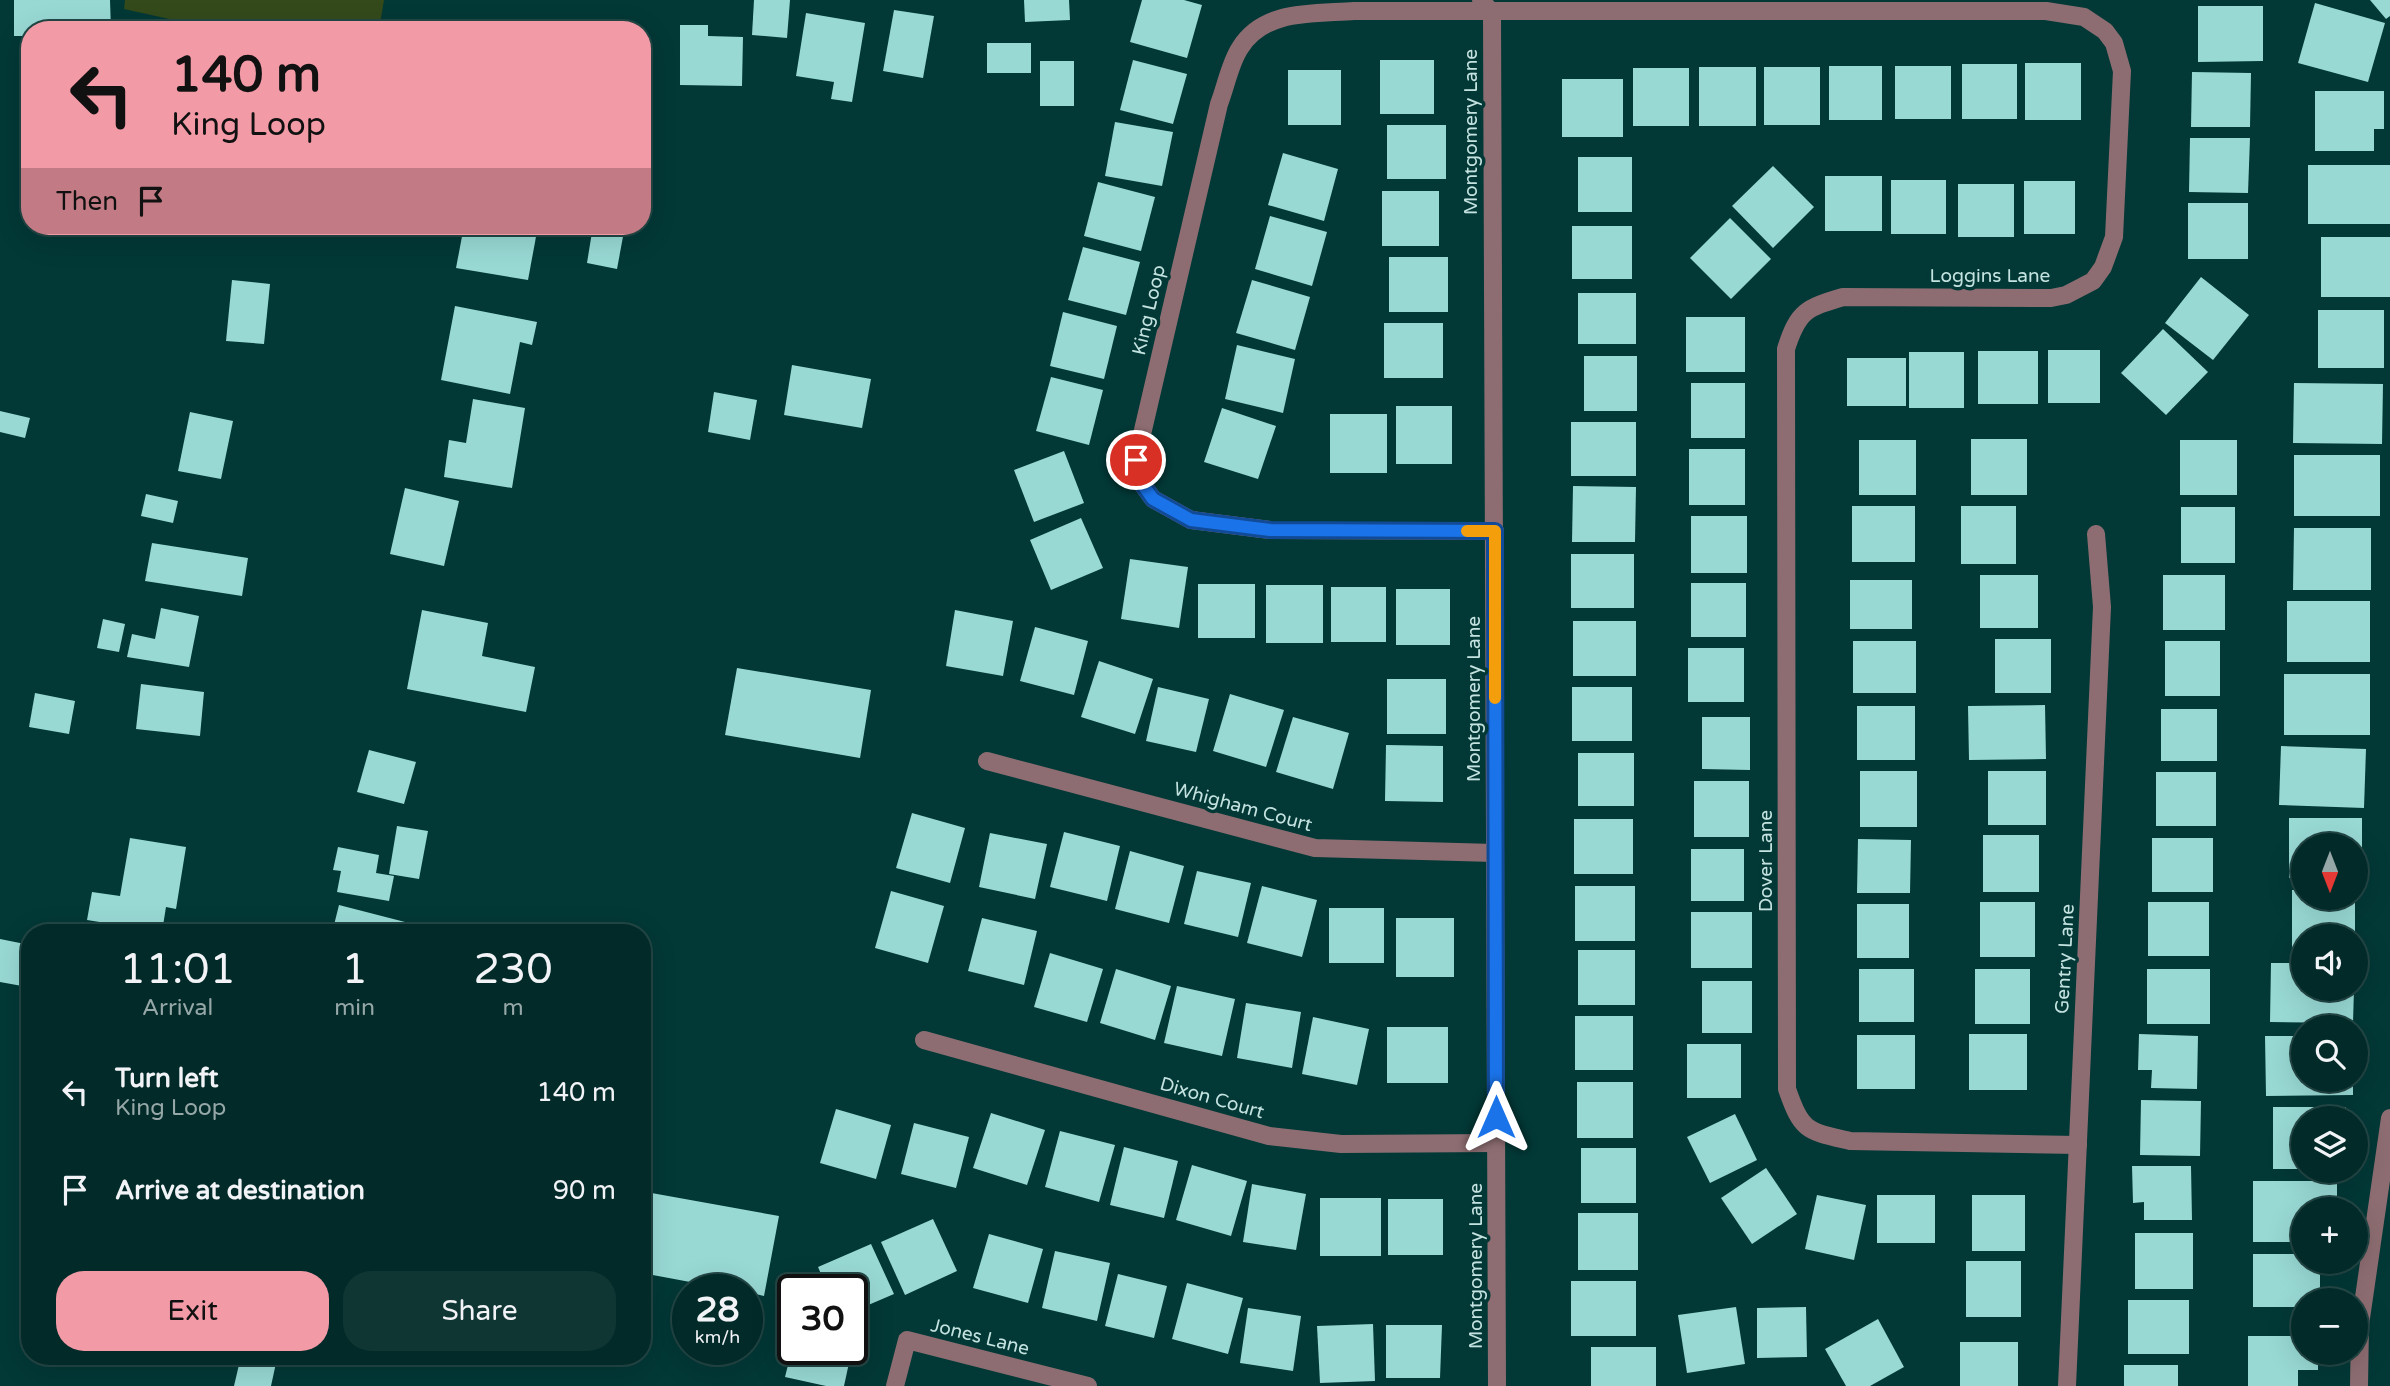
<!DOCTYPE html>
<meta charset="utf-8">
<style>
:root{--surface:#022a28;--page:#103634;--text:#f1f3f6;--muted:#96a7a8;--line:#234645;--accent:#f39aa7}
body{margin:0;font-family:"Varela Round",sans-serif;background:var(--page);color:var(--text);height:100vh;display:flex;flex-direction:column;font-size:26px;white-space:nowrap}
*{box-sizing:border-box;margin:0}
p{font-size:23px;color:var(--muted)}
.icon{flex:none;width:38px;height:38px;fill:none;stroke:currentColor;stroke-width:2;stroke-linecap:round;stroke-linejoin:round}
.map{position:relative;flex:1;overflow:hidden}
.drawer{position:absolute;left:21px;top:924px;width:630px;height:441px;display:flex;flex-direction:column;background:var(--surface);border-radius:28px;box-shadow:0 7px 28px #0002,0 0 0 2px var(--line)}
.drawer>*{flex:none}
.banner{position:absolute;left:21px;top:21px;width:630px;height:214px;border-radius:28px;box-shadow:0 7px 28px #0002,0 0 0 2px var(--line);background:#f39aa7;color:#111;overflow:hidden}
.needle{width:46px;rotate:180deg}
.controls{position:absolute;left:2291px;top:833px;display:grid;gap:14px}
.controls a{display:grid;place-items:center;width:77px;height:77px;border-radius:50%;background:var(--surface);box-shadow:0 7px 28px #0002,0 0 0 2px var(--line);font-size:35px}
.speed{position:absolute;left:672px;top:1274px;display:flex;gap:14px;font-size:35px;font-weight:700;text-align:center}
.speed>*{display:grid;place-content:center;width:91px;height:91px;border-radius:50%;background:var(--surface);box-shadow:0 7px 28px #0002,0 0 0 2px var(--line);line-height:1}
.speed small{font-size:18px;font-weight:400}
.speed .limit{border:4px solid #111;border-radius:10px;background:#fff;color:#111}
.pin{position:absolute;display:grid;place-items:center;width:60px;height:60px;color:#fff;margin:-30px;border:4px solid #fff;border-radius:50%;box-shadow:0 2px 7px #0007}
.me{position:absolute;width:77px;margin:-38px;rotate:0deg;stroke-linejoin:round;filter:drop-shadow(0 0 5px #0008)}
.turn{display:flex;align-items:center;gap:24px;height:147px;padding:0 35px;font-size:32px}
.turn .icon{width:91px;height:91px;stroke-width:2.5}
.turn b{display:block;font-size:49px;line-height:60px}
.then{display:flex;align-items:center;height:66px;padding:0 35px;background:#0003;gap:14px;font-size:26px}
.eta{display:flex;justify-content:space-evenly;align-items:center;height:119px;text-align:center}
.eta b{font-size:42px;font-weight:600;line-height:49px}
.primary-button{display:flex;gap:14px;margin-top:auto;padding:14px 35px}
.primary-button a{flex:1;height:80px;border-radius:28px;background:var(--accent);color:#111;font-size:28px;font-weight:600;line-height:80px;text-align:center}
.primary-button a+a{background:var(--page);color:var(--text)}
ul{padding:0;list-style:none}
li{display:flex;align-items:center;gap:21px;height:98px;padding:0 35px}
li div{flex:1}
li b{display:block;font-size:26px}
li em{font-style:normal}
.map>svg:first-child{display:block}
.green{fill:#344a1b}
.building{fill:#98d9d4}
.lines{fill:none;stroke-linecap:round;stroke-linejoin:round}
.minor{stroke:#8d6d71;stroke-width:18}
.route-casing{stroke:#114b97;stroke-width:18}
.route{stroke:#1a73e8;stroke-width:12}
.slow{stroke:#f59e0b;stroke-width:12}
.labels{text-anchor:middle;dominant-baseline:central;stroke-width:7;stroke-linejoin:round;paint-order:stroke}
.street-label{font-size:19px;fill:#c4e3e0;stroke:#023836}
</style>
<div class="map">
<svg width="2390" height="1386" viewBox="0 0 2390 1386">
<rect width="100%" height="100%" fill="#023836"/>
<polygon class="green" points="125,0 384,0 379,30 219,30 124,9"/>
<g class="building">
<polygon points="14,0 110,0 111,30 30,30 30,36 14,36"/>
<polygon points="754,0 790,0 787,38 752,35"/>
<polygon points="1024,0 1069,0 1070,20 1025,22"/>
<polygon points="1142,0 1184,0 1202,5 1187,58 1130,42"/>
<polygon points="2370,0 2390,0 2390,16 2386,19"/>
<polygon points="2315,3 2385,23 2368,82 2298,63"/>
<polygon points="2198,6 2263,6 2263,61 2198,62"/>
<polygon points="894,10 934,16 923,78 883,71"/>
<polygon points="806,13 865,23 852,102 831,99 834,82 796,76"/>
<polygon points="680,25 708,25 708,36 743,37 742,86 680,85"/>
<rect x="987" y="43" width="44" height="30"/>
<polygon points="1133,60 1187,74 1173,124 1120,110"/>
<rect x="1380" y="60" width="54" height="54"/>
<rect x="1040" y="61" width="34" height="45"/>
<rect x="2025" y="63" width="56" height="57"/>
<rect x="1962" y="64" width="55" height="55"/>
<rect x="1829" y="66" width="53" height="54"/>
<rect x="1895" y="66" width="56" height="53"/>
<rect x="1699" y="67" width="57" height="59"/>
<rect x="1764" y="67" width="56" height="58"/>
<rect x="1633" y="68" width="56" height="58"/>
<rect x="1288" y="70" width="53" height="55"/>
<polygon points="2192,72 2251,73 2250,127 2191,127"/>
<rect x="1562" y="79" width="61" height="58"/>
<polygon points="2315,91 2384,91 2384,129 2374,129 2374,151 2315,151"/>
<polygon points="1115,122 1173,132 1162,186 1105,176"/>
<rect x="1387" y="125" width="59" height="54"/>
<polygon points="2190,138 2250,138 2248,193 2189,192"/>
<polygon points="1283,153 1338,169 1324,221 1268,205"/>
<rect x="1578" y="157" width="54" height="55"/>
<rect x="2308" y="165" width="82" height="59"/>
<polygon points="1773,166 1814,207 1773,248 1732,206"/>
<rect x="1825" y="176" width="57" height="55"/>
<rect x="1891" y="180" width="55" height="54"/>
<rect x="2024" y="181" width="51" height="53"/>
<polygon points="1098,182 1155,197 1141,251 1084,236"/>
<rect x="1958" y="184" width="56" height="53"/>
<rect x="1382" y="191" width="57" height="55"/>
<rect x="2188" y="203" width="60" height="56"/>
<polygon points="1270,216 1327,232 1312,286 1255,269"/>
<polygon points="1730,218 1771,259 1731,299 1690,258"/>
<polygon points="464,226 538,226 528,280 456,268"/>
<polygon points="593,226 625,226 617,269 587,263"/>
<rect x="1572" y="226" width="60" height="53"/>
<rect x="2321" y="237" width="69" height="60"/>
<polygon points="1083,247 1140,262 1126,315 1068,300"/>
<rect x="1389" y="257" width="59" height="55"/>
<polygon points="2201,277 2249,315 2213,360 2165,323"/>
<polygon points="232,280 270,284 264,344 226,341"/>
<polygon points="1252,280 1310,297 1295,350 1236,333"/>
<rect x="1578" y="293" width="58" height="51"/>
<polygon points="455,306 537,322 532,345 520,342 510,394 441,380"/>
<rect x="2318" y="310" width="66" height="58"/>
<polygon points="1063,312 1117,326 1104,379 1050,366"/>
<rect x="1686" y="317" width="59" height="55"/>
<rect x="1384" y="323" width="59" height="55"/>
<polygon points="2163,329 2208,372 2166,415 2121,373"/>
<polygon points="1237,345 1295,359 1283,413 1225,399"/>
<rect x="2048" y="350" width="52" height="53"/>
<rect x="1978" y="351" width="60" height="53"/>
<rect x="1909" y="352" width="55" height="56"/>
<rect x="1584" y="356" width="53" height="55"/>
<rect x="1847" y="358" width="59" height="48"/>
<polygon points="792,365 871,379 862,428 784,415"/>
<polygon points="1051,377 1103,390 1089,445 1036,431"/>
<rect x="1691" y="383" width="54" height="55"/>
<polygon points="2294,383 2383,384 2382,444 2293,443"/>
<polygon points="714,392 757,400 750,440 708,432"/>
<polygon points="473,399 525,408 512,488 444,477 449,440 466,443"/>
<rect x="1396" y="406" width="56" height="58"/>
<polygon points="1222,408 1276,426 1258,479 1204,462"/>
<polygon points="0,411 30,418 25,438 0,432"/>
<polygon points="190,412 233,421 221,479 178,471"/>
<rect x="1330" y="414" width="57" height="59"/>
<rect x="1571" y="422" width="65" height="54"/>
<rect x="1971" y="439" width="56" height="56"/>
<rect x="1859" y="440" width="57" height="55"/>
<rect x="2180" y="440" width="57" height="55"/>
<rect x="1689" y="449" width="56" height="56"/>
<polygon points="1064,451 1084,503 1034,522 1014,470"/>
<rect x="2294" y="455" width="86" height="61"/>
<polygon points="1573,486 1636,487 1635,542 1572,542"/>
<polygon points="405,488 459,501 444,566 390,554"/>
<polygon points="146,494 178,501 173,523 141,516"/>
<rect x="1852" y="506" width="63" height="56"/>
<rect x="1961" y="506" width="55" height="58"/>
<rect x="2181" y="507" width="54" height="56"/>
<rect x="1691" y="516" width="56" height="57"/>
<polygon points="1081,518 1103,568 1051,590 1030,540"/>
<polygon points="2294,528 2371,528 2371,590 2293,590"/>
<polygon points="152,543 248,558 242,596 145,581"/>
<rect x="1571" y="554" width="63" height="54"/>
<polygon points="1130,559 1188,567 1179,628 1121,619"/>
<rect x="1980" y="575" width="58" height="53"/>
<rect x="2163" y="575" width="62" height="55"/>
<rect x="1850" y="580" width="62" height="49"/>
<rect x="1691" y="583" width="55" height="54"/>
<rect x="1198" y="584" width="57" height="54"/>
<rect x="1266" y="585" width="57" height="58"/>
<rect x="1331" y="587" width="55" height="55"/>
<rect x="1396" y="589" width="54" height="56"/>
<rect x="2287" y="601" width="83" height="61"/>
<polygon points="161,608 199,616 189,667 127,657 132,634 155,639"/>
<polygon points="422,610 488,623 482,656 535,667 526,712 407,689"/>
<polygon points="955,610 1013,621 1003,676 946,666"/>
<polygon points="103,619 125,624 119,652 97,648"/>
<rect x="1573" y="621" width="63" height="55"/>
<polygon points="1035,627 1088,641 1074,695 1020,681"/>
<rect x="1995" y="639" width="56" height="54"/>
<rect x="1853" y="641" width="63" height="52"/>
<rect x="2165" y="641" width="55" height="55"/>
<rect x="1688" y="648" width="56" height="54"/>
<polygon points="1099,661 1153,679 1135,734 1081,717"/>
<polygon points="737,668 871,690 860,758 725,735"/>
<rect x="2284" y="674" width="86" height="61"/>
<rect x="1387" y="679" width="59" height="55"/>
<polygon points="141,684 204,692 200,736 136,729"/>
<polygon points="1158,687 1209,699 1196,752 1146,741"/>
<rect x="1572" y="687" width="60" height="54"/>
<polygon points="35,693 75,701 69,734 29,727"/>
<polygon points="1230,694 1284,710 1266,767 1213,751"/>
<polygon points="2045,705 2046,759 1969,760 1968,706"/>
<rect x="1857" y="706" width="58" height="54"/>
<rect x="2161" y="709" width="56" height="52"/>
<polygon points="1293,717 1349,733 1333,789 1276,772"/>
<polygon points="1702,717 1750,717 1750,770 1702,769"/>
<polygon points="1386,745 1443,746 1443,802 1385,801"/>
<polygon points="2281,746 2366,749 2364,808 2279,805"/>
<polygon points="369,750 416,762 404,804 357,792"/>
<rect x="1578" y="753" width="56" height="53"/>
<rect x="1860" y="771" width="57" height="56"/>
<rect x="1988" y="771" width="58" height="54"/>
<rect x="2156" y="772" width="60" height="54"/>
<rect x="1694" y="781" width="55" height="56"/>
<polygon points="912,813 965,828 950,883 896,868"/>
<polygon points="2289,818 2362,818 2362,878 2356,878 2356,845 2303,845 2303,878 2289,878"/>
<rect x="1574" y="819" width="59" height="55"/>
<polygon points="397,826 428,831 419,879 389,874"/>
<polygon points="1064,832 1120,846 1107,901 1050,887"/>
<polygon points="990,833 1047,844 1035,899 979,887"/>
<rect x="1983" y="835" width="56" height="57"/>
<polygon points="130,838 186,847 176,909 166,907 162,932 87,920 92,892 120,896"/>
<rect x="2152" y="838" width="61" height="54"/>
<polygon points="1858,839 1911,840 1910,893 1857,893"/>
<polygon points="338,847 379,855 376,873 394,876 389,901 337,892 341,871 333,870"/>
<rect x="1691" y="849" width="53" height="52"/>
<polygon points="1130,851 1184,866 1169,923 1115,909"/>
<polygon points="1197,871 1251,883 1238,937 1184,924"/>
<polygon points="1262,886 1317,900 1302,957 1247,943"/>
<rect x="1575" y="886" width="60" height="55"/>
<polygon points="2292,890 2303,890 2303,898 2355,898 2355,936 2303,936 2303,949 2292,949"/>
<polygon points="891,891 944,906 928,963 875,948"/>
<rect x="1980" y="902" width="55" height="55"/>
<rect x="2148" y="902" width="61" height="54"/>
<rect x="1857" y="904" width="52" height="54"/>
<polygon points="339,905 405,922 402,933 332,933"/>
<rect x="1329" y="908" width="55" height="55"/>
<rect x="1691" y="912" width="61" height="56"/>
<polygon points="982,918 1037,931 1024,985 968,971"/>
<rect x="1396" y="918" width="58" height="59"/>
<polygon points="0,939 30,945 22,986 0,982"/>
<rect x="1578" y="950" width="57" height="55"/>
<polygon points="1050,953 1103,969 1087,1022 1034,1007"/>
<polygon points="2271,963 2303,963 2303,989 2354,989 2353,1023 2270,1022"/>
<polygon points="1116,969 1171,986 1155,1040 1100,1023"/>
<rect x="1859" y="969" width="55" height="53"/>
<rect x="1975" y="969" width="55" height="55"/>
<rect x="2147" y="969" width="63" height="55"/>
<rect x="1702" y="981" width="50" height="52"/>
<polygon points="1177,986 1235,999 1222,1056 1164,1043"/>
<polygon points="1246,1003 1301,1012 1292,1068 1237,1058"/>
<rect x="1575" y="1016" width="58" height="54"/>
<polygon points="1313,1017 1369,1029 1357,1085 1302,1074"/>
<rect x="1387" y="1027" width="61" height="56"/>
<rect x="1969" y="1034" width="58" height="56"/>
<polygon points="2139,1034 2198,1036 2197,1089 2151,1088 2152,1070 2138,1070"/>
<rect x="1857" y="1035" width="58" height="54"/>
<polygon points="2265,1036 2303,1036 2303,1080 2353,1080 2353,1095 2266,1096"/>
<rect x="1687" y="1044" width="54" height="54"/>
<rect x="1577" y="1082" width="56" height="56"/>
<polygon points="2141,1100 2201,1101 2200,1156 2140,1155"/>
<polygon points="2273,1107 2346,1107 2346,1118 2303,1118 2303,1169 2273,1169"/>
<polygon points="836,1109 891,1125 876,1179 820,1163"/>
<polygon points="991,1113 1045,1130 1027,1185 973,1168"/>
<polygon points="1735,1114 1757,1160 1710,1183 1687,1137"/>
<polygon points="914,1123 969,1137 956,1188 901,1174"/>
<polygon points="1060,1131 1115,1145 1099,1202 1045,1187"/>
<polygon points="1124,1147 1178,1161 1164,1218 1110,1205"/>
<rect x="1581" y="1148" width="55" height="55"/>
<polygon points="1192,1165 1247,1181 1231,1236 1176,1220"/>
<polygon points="2132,1166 2191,1166 2192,1220 2144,1220 2144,1202 2133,1203"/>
<polygon points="1766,1168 1797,1214 1752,1244 1721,1198"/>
<polygon points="2253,1181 2337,1181 2337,1209 2303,1209 2303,1242 2253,1242"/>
<polygon points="1252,1184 1306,1194 1296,1250 1243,1242"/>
<polygon points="646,1192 779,1216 764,1296 747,1292 747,1290 733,1290 642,1273 642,1212"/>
<polygon points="1817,1195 1866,1205 1854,1260 1805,1249"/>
<rect x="1877" y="1195" width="58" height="48"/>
<rect x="1972" y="1195" width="53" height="56"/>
<rect x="1320" y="1198" width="61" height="58"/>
<rect x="1388" y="1199" width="55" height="56"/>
<rect x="1578" y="1213" width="60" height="57"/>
<polygon points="933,1219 957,1271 905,1295 881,1242"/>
<rect x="2135" y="1233" width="58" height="56"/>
<polygon points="989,1234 1043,1249 1028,1303 973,1288"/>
<polygon points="871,1244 894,1294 852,1312 852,1290 828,1290 818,1267"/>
<polygon points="1055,1251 1110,1263 1097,1321 1042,1308"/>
<polygon points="2253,1254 2303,1254 2303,1262 2320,1262 2320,1300 2303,1300 2303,1307 2253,1307"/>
<rect x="1966" y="1261" width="55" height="56"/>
<polygon points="1118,1274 1167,1286 1154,1338 1105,1326"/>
<rect x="1571" y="1281" width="65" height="55"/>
<polygon points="1187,1283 1243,1298 1228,1354 1172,1339"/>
<rect x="2128" y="1300" width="61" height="54"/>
<polygon points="1736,1307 1745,1364 1687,1373 1678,1315"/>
<polygon points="1806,1307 1807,1357 1757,1358 1757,1308"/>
<polygon points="1248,1308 1301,1316 1293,1371 1240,1363"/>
<polygon points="1878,1319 1904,1367 1870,1386 1846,1386 1825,1349"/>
<polygon points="1373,1324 1375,1381 1320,1383 1317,1326"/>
<polygon points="1386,1325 1442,1325 1440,1378 1386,1378"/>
<polygon points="2248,1336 2303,1336 2303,1353 2318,1353 2318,1370 2298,1370 2298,1386 2248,1386"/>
<rect x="1960" y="1342" width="58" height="44"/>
<rect x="1591" y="1347" width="65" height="39"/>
<polygon points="792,1349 852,1349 844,1386 826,1386 785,1377"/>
<polygon points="241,1356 276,1363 271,1386 234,1386"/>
<rect x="2124" y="1365" width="54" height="21"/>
</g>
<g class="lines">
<g class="minor">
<polyline points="1481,0 1492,13 1497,1386"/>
<path d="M1495,531L1270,530L1191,520L1153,499L1140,481L1136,460L1219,104C1226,86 1230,63 1240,48C1264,9 1314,14 1354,11H2046L2084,17L2105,31L2114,43L2122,71L2114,237L2103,267L2093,281L2066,295L2051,298L1843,297C1806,308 1798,311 1786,349L1787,1089C1802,1132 1807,1131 1850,1141L2078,1145"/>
<polyline points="987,761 1315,848 1494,853"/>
<polyline points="924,1040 1269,1136 1341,1144 1496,1143"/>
<polyline points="895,1386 907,1340 1088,1386"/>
<polyline points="2067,1386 2102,607 2096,534"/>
<polyline points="2359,1386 2360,1325 2390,1118"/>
</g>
</g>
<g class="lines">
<defs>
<polyline id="route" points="1136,460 1140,481 1153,499 1191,520 1270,530 1495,531 1496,1117"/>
</defs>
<use href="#route" class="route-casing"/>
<use href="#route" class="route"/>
<polyline class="slow" points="1467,531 1495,531 1495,698"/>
</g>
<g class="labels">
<g class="street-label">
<text transform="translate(1471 132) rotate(-90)">Montgomery Lane</text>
<text x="1990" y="276">Loggins Lane</text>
<text transform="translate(1149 310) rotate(-77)">King Loop</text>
<text transform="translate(1474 699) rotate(-90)">Montgomery Lane</text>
<text transform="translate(1243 807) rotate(15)">Whigham Court</text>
<text transform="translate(1766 861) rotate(-90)">Dover Lane</text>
<text transform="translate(2065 959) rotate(-87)">Gentry Lane</text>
<text transform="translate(1212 1098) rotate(16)">Dixon Court</text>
<text transform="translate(1476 1266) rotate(-90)">Montgomery Lane</text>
<text transform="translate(980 1337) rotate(14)">Jones Lane</text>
</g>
</g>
</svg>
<div class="controls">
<a><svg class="needle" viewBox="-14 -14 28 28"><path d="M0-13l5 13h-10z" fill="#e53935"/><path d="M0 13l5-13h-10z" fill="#96a7a8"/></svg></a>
<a><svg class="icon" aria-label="sound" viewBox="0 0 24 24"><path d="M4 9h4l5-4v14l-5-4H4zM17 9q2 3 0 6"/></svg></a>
<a><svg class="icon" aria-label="search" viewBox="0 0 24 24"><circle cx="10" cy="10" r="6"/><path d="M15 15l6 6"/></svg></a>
<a><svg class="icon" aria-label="layers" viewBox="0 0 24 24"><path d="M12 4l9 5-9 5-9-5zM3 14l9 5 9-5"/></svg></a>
<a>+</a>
<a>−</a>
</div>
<div class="speed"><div>28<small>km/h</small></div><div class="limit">30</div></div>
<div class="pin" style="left:1136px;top:460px;background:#d93025"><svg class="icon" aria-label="arrive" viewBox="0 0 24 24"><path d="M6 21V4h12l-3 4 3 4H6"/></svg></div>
<svg class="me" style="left:1496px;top:1117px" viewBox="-20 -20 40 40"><path d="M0-17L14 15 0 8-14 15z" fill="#1a73e8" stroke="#fff" stroke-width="4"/></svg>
<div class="banner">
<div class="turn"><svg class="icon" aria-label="left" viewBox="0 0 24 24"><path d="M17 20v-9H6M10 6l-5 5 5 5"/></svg><div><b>140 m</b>King Loop</div></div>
<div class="then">Then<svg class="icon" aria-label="arrive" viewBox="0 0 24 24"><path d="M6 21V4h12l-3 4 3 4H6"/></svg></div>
</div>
<section class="drawer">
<div class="eta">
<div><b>11:01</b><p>Arrival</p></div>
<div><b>1</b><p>min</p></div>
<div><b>230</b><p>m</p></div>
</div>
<ul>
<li><svg class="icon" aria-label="left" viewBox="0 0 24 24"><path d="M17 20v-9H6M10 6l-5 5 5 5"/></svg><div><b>Turn left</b><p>King Loop</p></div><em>140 m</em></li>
<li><svg class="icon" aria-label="arrive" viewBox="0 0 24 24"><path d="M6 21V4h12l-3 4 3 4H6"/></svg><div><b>Arrive at destination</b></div><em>90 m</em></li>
</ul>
<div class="primary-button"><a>Exit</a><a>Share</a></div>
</section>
</div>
